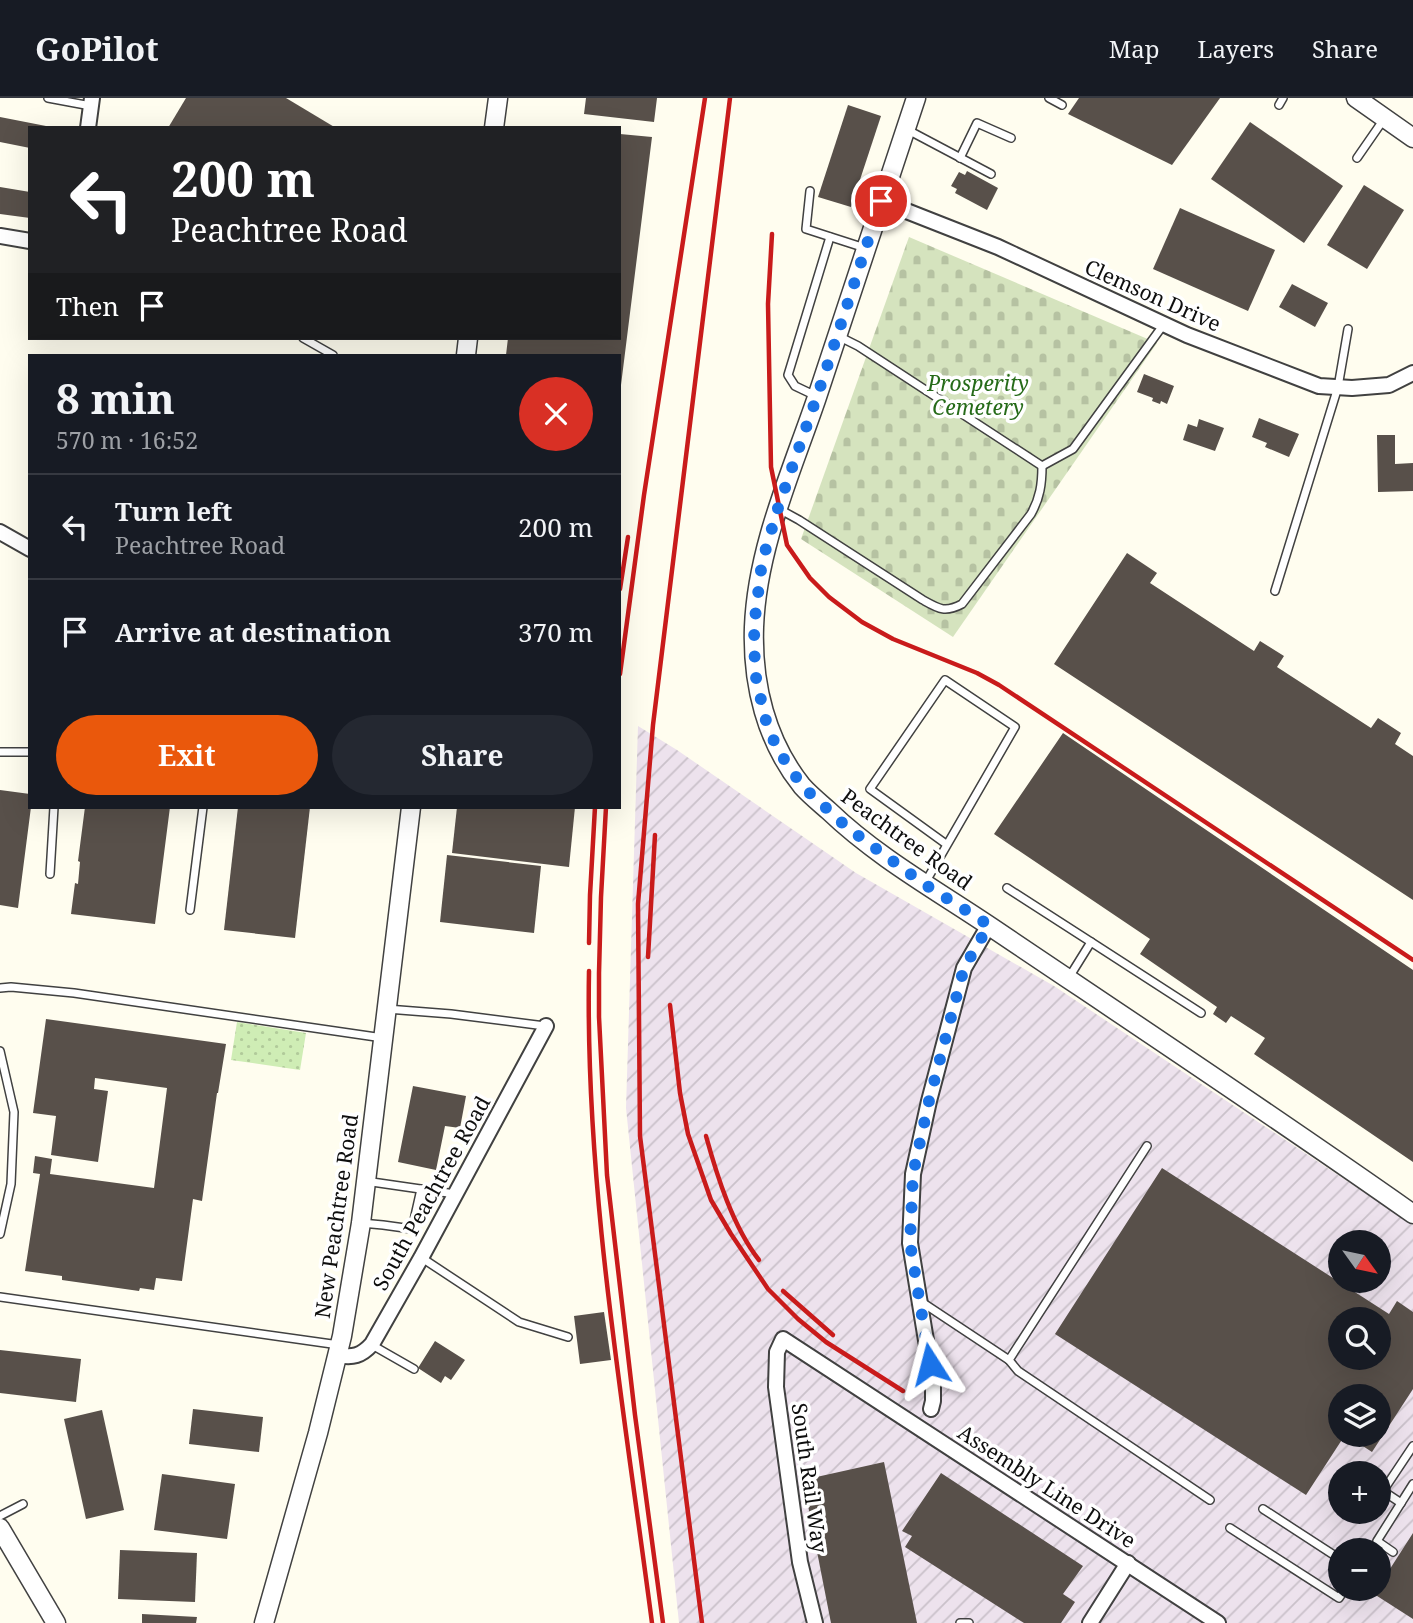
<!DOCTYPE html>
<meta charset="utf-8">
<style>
:root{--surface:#171b24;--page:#242831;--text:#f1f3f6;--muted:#9ea1a6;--line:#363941;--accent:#ea580c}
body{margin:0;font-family:"Noto Serif",serif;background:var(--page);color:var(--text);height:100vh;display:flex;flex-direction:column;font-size:26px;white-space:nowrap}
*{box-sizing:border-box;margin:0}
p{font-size:23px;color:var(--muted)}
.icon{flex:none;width:38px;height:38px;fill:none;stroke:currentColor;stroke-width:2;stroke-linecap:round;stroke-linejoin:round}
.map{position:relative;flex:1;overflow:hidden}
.panel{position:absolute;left:28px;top:256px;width:593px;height:455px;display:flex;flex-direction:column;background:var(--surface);border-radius:0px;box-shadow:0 7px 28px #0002}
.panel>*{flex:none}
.top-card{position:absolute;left:28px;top:28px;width:593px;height:214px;border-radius:0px;box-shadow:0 7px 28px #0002;background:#202124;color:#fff;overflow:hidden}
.needle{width:46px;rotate:123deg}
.controls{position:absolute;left:1328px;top:1132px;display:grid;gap:14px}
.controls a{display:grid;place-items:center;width:63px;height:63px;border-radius:50%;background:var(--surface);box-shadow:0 7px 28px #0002;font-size:35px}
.pin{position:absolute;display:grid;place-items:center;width:60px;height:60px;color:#fff;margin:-30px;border:4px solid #fff;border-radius:50%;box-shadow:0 2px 7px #0007}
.me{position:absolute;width:77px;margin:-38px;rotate:351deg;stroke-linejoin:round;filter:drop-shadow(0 0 5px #0008)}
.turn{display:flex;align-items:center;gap:24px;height:147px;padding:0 28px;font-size:32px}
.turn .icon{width:91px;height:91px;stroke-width:2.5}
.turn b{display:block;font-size:49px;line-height:60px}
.then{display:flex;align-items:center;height:66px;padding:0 28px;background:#0003;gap:14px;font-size:26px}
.round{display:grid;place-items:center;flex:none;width:74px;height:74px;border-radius:37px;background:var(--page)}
.summary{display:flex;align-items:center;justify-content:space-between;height:119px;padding:0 28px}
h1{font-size:42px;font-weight:700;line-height:52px}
.action{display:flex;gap:14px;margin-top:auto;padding:14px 28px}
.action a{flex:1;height:80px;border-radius:42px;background:var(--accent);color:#fff;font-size:28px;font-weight:700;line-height:80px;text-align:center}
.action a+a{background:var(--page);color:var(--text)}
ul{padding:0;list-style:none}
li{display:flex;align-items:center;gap:21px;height:105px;padding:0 28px;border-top:2px solid var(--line)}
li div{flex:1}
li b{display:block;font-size:26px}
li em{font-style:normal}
header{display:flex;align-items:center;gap:42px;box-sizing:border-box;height:98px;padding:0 35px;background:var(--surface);border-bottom:2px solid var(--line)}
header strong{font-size:33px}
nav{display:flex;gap:38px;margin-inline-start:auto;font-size:24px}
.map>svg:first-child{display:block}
.industrial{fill:url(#industrial-furrows);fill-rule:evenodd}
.cemetery{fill:url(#cemetery-stones)}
.park{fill:url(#park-dots)}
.building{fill:#58504a;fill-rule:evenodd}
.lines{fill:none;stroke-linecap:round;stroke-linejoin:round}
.service-casing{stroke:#414141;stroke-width:10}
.minor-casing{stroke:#414141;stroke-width:18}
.tertiary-casing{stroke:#414141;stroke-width:21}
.service{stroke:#fff;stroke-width:7}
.minor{stroke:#fff;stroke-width:14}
.tertiary{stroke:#fff;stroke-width:18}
.rail{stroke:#c91b1b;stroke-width:4.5}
.route{stroke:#1a73e8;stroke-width:12;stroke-dasharray:0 21.6}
.labels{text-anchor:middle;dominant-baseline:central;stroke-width:7;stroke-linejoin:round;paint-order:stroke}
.street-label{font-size:21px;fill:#0e0e0e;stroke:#fff}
.park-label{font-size:21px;font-style:italic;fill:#266b19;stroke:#fff}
</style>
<header>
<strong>GoPilot</strong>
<nav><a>Map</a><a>Layers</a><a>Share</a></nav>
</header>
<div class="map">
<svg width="1413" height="1525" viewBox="0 0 1413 1525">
<defs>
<pattern id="industrial-furrows" width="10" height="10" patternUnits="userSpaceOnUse" patternTransform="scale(1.75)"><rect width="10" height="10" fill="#ede2ed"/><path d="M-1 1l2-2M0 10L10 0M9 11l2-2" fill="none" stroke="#cac1ca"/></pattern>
<pattern id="cemetery-stones" width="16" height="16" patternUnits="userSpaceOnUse" patternTransform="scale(1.75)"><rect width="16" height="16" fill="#d5e3be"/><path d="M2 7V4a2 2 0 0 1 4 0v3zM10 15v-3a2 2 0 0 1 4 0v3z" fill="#b6c2a2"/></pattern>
<pattern id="park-dots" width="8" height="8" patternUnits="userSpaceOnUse" patternTransform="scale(1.75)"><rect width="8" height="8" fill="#cfedb5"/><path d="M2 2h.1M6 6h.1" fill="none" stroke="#b1ca9a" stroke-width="1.8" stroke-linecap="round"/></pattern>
</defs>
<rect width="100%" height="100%" fill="#fffdef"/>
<path class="industrial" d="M638,628L677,652L856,775L1054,888L1413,1127V1525H679L626,1010ZM1340,1144H1379V1183H1340ZM1340,1222H1379V1260H1340ZM1340,1298H1379V1337H1340ZM1340,1376H1379V1414H1340ZM1340,1452H1379V1491H1340Z"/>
<polygon class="cemetery" points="909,139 1157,245 953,539 801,441"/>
<polygon class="park" points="237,924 306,935 300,972 231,962"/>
<g class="building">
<polygon points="186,0 286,0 336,30 168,30"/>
<polygon points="586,0 657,0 654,24 584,16"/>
<polygon points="1079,0 1220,0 1172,67 1068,16"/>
<polygon points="848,7 881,18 851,109 818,99"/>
<polygon points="0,19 46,28 46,30 30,30 30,50 0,44"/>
<polygon points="1250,24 1343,88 1304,145 1211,81"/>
<polygon points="620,36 652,39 621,287 620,287 620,257 506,257 508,240 620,240"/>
<polygon points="967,73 998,90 987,112 955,95 957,91 951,88 959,74 965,77"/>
<polygon points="1364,87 1404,112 1367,171 1327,147"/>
<polygon points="0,89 30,94 30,120 0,116"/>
<polygon points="1180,110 1275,152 1248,213 1153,171"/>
<polygon points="1292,186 1328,205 1315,229 1279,209"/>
<polygon points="1144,276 1174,288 1167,306 1161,303 1160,306 1152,303 1153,300 1137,294"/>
<polygon points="1259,320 1299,336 1289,359 1265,349 1267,345 1252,339"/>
<polygon points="1199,321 1224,330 1215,353 1183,342 1188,326 1197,329"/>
<polygon points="1377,337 1395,337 1395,366 1413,365 1413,393 1378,394"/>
<polygon points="1127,455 1157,475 1150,485 1254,553 1260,543 1284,558 1277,569 1371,630 1378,620 1401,635 1395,646 1413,658 1413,802 1054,566"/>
<polygon points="1063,635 1413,872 1413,1064 1254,956 1265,940 1231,918 1226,925 1213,916 1217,909 1140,856 1150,841 994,736"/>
<polygon points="0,692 30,696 30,709 31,709 18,810 0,807"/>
<polygon points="85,709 170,709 155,826 71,816 75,785 78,786 80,764 78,763"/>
<polygon points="238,709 310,709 295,840 224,832"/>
<polygon points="457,709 575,709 569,769 452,755"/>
<polygon points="447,757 541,768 534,835 440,824"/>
<polygon points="46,921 226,946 218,995 217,995 202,1103 193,1101 182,1183 156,1180 154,1192 140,1190 139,1193 62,1182 62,1178 25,1173 40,1076 33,1075 35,1058 52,1061 50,1076 154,1090 167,990 95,980 94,991 108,993 98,1064 51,1057 56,1018 33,1015"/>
<polygon points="413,988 466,998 460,1030 445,1028 436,1072 398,1064"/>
<path d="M1162,1070L1389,1216L1397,1203L1413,1214V1291L1372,1354L1346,1337H1379V1298H1340V1337H1345L1306,1397L1055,1236ZM1340,1222H1379V1260H1340Z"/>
<polygon points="604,1214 611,1262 580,1266 574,1218"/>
<polygon points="435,1243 465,1262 451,1282 445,1278 441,1285 418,1270"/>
<polygon points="0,1252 81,1261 76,1304 0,1295"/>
<polygon points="193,1311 263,1319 259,1354 189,1346"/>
<polygon points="102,1312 124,1412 86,1421 64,1321"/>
<polygon points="884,1364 917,1525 831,1525 803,1382"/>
<polygon points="941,1375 1083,1468 1063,1496 1075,1504 1061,1525 1024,1525 905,1449 912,1438 902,1433"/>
<polygon points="162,1376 235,1386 227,1441 154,1432"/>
<polygon points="1413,1435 1413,1521 1374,1496 1377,1491 1379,1491 1379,1488"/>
<polygon points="120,1452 197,1455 195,1504 118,1501"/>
<polygon points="142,1516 197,1519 196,1525 142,1525"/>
</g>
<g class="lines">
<defs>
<g id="service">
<polyline points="48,0 91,8"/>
<polyline points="1049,0 1062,7"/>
<polyline points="1279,7 1283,0"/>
<polyline points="906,31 991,76"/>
<polyline points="960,60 977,25 1011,40"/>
<polyline points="1357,60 1384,21"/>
<polyline points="810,93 806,131 865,150"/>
<polyline points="838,238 858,248 1042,368 1073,351 1164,226"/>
<polyline points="303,240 333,257"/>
<polyline points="816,298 795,288 788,277 830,139"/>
<path d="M779,411L799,422L923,502C939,511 945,515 962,506L1031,416C1040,400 1042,386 1042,368"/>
<polyline points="1275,493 1338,289 1348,231"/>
<polyline points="0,654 30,654"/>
<polyline points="50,776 54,709"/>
<polyline points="925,785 1015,629 945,582 870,691 946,746"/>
<polyline points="1007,790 1091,844 1068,881"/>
<polyline points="190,812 203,709"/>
<polyline points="1091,844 1201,915"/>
<polyline points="0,890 11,889 74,895 383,940"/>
<polyline points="387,911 451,916 545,928"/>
<polyline points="0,953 14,1014 11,1086 0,1136"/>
<polyline points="1147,1048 1009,1262 1018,1273 1210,1402"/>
<polyline points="365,1083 455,1096"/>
<polyline points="361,1125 383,1127 412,1131 421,1091"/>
<polyline points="422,1160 519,1224 568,1239"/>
<polyline points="0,1199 339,1247"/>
<polyline points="920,1203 1009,1262"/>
<polyline points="372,1247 414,1271"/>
<polyline points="1401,1405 1383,1393 1413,1348"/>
<polyline points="1263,1411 1340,1461"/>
<polyline points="0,1418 23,1406"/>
<polyline points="1230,1430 1339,1500 1345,1491"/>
<polyline points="1393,1454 1377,1443 1413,1386"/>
<polyline points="960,1525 969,1525"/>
</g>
<g id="minor">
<polyline points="88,30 92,0"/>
<polyline points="881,103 998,149 1187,237 1319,288 1352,290 1389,287 1413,275"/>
<polyline points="0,138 30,143"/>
<polyline points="0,434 30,451"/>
<path d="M337,1257C353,1260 361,1258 372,1246L421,1160L546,928"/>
<polyline points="931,1311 933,1303 933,1285 910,1145 913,1076 929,1003 964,870 989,827"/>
<polyline points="815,1525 800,1464 776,1289 777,1254 783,1241 1218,1525"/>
<polyline points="1090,1525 1128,1465"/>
</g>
<g id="tertiary">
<path d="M916,0C883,101 850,202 816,302C791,375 757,450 754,529C752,586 766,643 802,688C810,697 820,705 829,713C877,759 936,792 991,829C1132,924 1274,1018 1413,1116"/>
<polyline points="1356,0 1413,40"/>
<polyline points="494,30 498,0"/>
<polyline points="466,257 468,240"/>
<polyline points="0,1430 56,1525"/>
<polyline points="264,1525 318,1335 342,1238 361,1125 411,709"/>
</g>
</defs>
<use href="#service" class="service-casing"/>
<use href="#minor" class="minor-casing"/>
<use href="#tertiary" class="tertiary-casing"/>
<use href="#service" class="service"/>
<use href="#minor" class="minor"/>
<use href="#tertiary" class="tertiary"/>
<g class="rail">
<polyline points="772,136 768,206 771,369 787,447 810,480 829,499 862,524 893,541 977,575 999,587 1413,862"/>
<polyline points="620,491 628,439"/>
<polyline points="620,576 644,397 705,0"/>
<polyline points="606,709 601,799 599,875 599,919 607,1077 635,1317 663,1525"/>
<polyline points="589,845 590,797 595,709"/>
<polyline points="648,859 655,737"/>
<path d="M589,873C585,1090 624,1310 652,1525"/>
<polyline points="670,907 680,995 688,1036 711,1102 731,1136 768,1191 798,1221 826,1244 903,1293"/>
<path d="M706,1038C717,1078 733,1129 759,1162"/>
<polyline points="783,1193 833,1237"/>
<polyline points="702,1525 640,1038 638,806 653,627 730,0"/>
</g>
</g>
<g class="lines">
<polyline class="route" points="881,103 824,278 778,410 762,464 754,528 755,575 765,620 777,651 803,689 848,730 924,786 989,827 964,870 929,1003 913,1076 910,1145 930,1266"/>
</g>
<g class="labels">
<g class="street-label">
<text transform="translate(1153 197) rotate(24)">Clemson Drive</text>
<text transform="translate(907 741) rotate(36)">Peachtree Road</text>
<text transform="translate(431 1095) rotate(-61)">South Peachtree Road</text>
<text transform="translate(336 1118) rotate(-82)">New Peachtree Road</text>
<text transform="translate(810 1380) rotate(82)">South Rail Way</text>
<text transform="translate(1047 1388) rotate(33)">Assembly Line Drive</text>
</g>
<g class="park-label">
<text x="978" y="285">Prosperity<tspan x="978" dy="24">Cemetery</tspan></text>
</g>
</g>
</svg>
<div class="controls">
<a><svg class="needle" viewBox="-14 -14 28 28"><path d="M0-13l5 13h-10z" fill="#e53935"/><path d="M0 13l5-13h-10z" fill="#9ea1a6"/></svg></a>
<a><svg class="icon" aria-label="search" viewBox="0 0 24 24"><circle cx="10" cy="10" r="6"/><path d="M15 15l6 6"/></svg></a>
<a><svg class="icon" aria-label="layers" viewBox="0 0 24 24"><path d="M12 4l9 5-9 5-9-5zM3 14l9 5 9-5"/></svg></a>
<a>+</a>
<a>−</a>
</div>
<div class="pin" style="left:881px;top:103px;background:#d93025"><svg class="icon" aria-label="arrive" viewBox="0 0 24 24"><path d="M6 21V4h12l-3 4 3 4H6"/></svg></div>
<svg class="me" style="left:930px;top:1266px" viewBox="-20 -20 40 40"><path d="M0-17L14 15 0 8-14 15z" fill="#1a73e8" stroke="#fff" stroke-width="4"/></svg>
<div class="top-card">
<div class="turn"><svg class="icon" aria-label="left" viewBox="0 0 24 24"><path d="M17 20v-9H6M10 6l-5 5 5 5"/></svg><div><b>200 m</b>Peachtree Road</div></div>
<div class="then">Then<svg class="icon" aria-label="arrive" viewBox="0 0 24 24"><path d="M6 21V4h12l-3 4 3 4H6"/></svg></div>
</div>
<section class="panel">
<div class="summary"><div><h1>8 min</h1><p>570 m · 16:52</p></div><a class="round" style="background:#d93025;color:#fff"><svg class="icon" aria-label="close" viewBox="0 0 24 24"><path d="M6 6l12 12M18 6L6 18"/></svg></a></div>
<ul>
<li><svg class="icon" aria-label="left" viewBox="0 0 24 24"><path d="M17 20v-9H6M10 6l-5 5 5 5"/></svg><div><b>Turn left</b><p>Peachtree Road</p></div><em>200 m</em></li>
<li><svg class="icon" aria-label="arrive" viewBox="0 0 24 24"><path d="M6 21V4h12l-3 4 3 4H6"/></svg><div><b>Arrive at destination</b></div><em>370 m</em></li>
</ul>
<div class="action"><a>Exit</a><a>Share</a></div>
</section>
</div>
